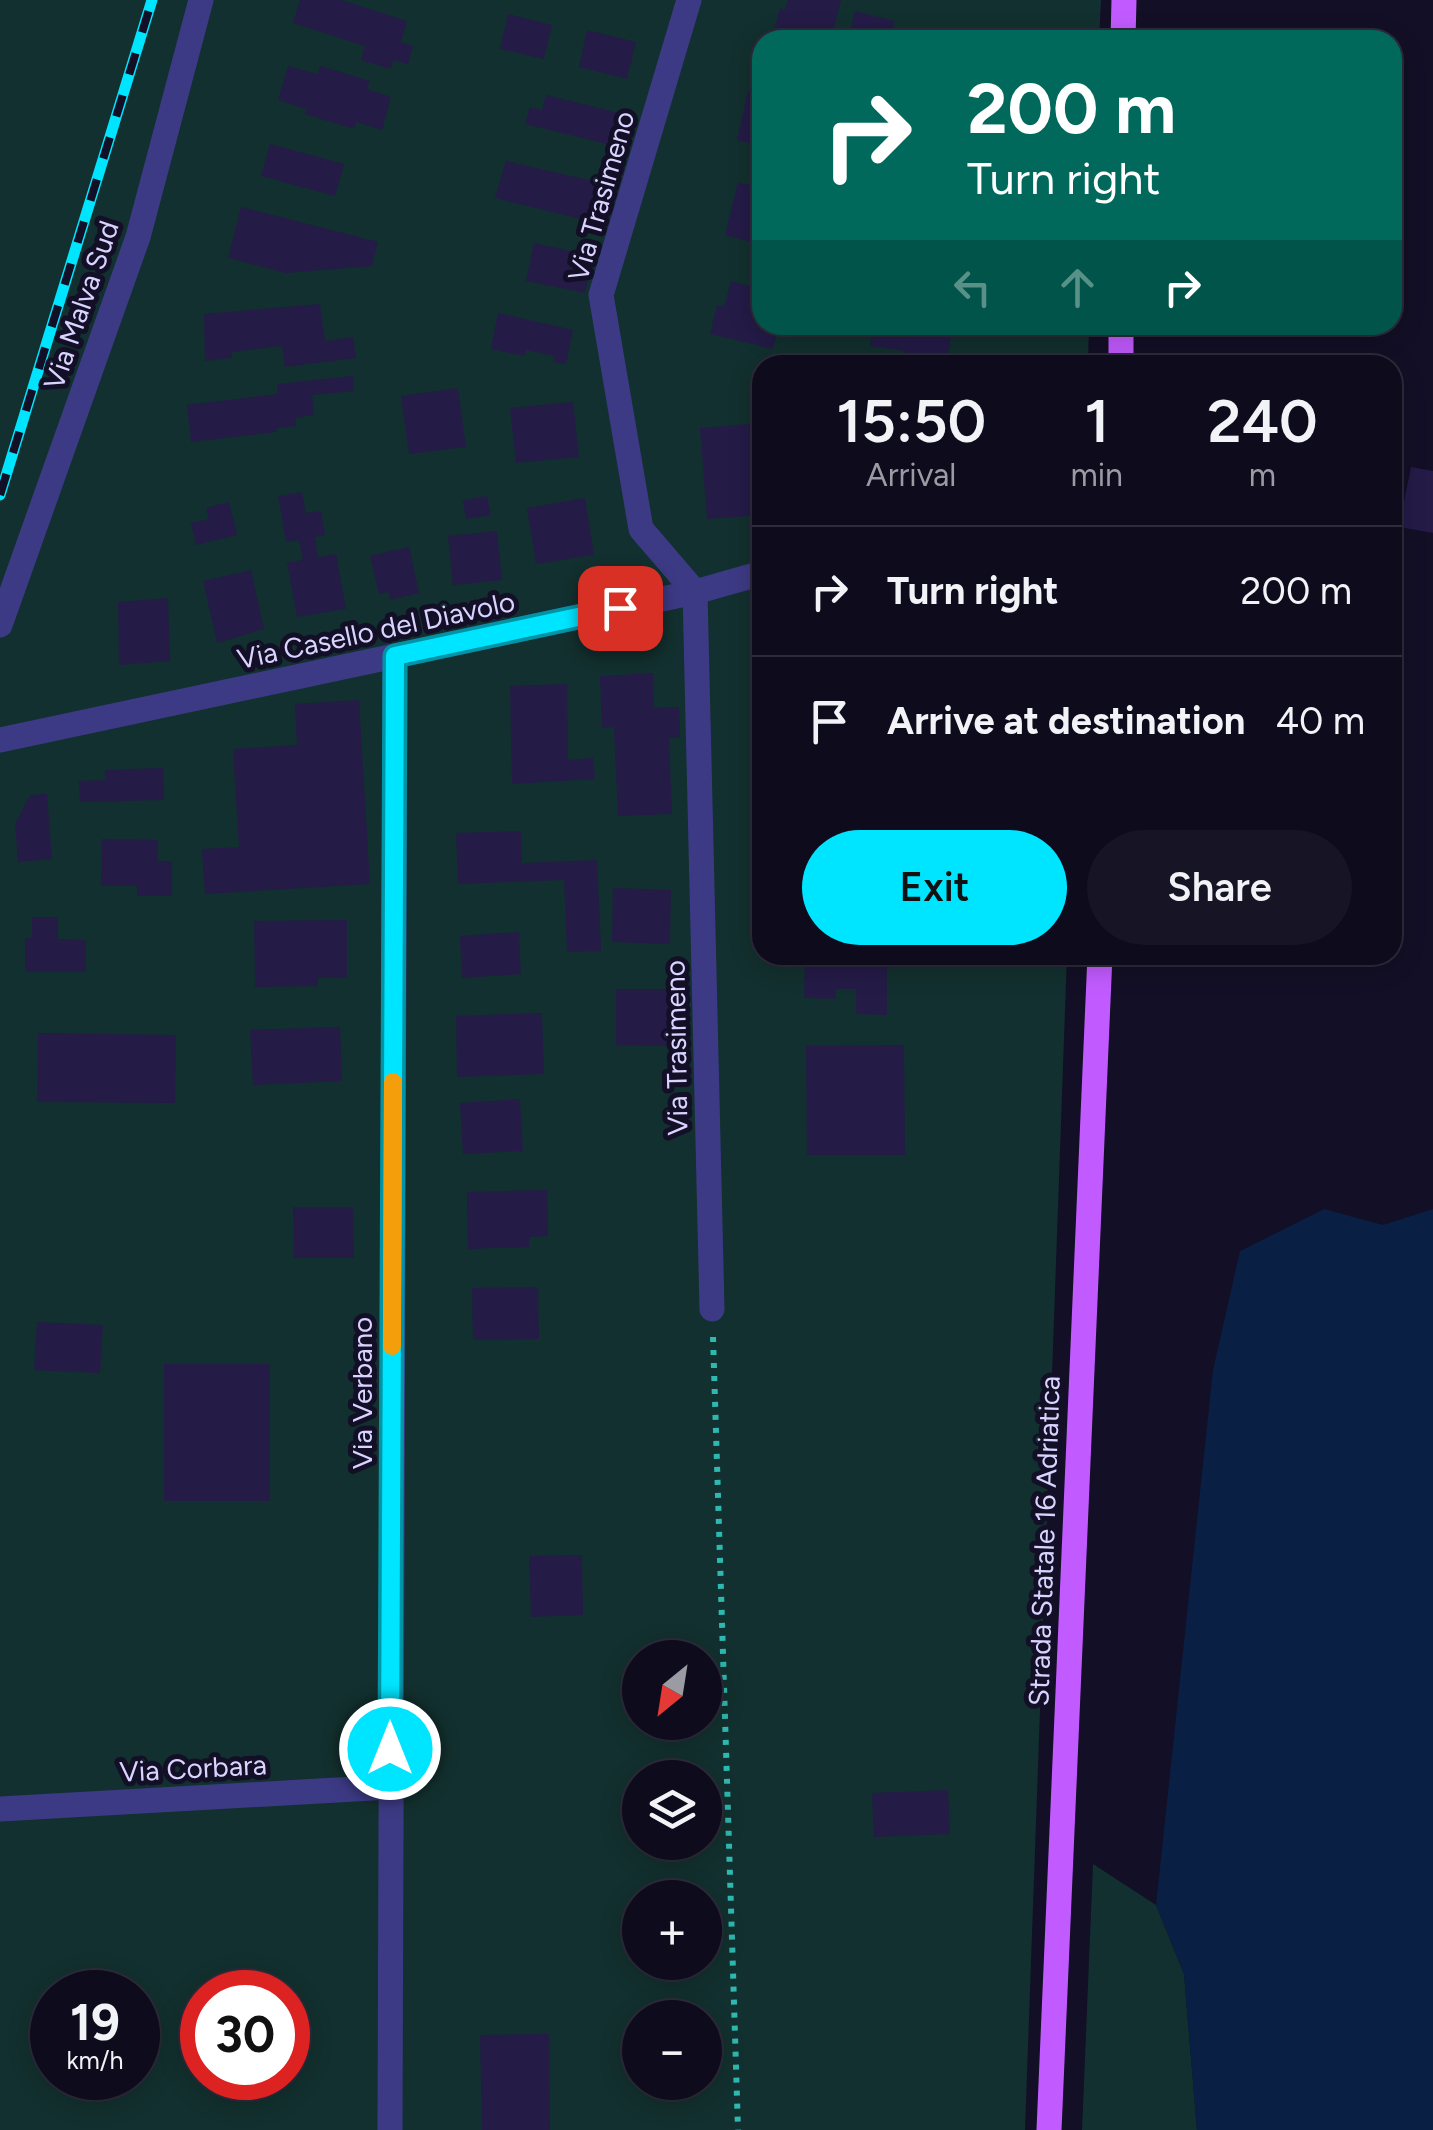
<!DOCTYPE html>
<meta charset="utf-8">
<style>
:root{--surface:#0e0b1c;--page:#171425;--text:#f1f3f6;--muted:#9b9ba3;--line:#2e2b3b;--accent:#00e5ff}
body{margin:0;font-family:Figtree,sans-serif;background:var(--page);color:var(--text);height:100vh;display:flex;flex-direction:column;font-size:38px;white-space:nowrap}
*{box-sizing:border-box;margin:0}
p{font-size:32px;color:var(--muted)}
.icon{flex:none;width:55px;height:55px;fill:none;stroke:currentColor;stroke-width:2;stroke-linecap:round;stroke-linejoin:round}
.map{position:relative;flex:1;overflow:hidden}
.side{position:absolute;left:752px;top:355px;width:650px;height:610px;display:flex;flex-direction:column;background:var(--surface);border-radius:30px;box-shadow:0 5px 25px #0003,0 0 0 2px var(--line)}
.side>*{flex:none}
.hud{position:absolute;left:752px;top:30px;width:650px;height:305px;border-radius:30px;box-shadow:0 5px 25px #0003,0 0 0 2px var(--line);background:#00695c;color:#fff;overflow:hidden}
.needle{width:65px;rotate:210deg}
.fabs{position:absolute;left:622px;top:1640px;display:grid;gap:20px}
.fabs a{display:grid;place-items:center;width:100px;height:100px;border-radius:50%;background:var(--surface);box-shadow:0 5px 25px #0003,0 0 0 2px var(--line);font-size:50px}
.speed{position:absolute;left:30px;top:1970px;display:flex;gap:20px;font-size:50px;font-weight:700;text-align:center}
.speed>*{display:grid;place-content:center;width:130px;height:130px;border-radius:50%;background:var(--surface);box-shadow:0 5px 25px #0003,0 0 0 2px var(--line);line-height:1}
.speed small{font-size:25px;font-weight:400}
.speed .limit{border:15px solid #d22;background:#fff;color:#111}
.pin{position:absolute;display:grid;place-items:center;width:85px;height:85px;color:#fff;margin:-42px;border-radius:20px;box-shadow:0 5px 15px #0006}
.me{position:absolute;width:110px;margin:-55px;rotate:0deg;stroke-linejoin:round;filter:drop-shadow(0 0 8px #0008)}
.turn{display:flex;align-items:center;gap:35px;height:210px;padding:0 50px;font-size:45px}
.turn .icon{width:130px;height:130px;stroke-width:2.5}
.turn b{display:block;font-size:70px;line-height:85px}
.lanes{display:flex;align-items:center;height:95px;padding:0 50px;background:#0003;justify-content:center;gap:50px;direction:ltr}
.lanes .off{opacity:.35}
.eta{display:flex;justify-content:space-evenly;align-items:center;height:170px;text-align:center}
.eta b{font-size:60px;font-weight:600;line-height:70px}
.primary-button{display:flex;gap:20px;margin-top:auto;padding:20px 50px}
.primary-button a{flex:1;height:115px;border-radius:60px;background:var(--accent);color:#111;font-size:40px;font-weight:600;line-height:115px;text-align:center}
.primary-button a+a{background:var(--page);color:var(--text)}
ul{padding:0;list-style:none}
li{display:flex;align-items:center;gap:30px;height:130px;padding:0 50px;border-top:2px solid var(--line)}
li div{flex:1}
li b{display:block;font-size:38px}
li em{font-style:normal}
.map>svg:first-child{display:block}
.green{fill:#12302f;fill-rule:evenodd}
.water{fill:#0a1f44}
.building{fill:#241b47}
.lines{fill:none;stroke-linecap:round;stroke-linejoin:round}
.path{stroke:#2fb8b0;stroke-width:6;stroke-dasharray:5 8;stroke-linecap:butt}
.minor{stroke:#3d3a85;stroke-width:25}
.major{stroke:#c25bff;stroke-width:25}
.rail-casing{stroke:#00e5ff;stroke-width:11}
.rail{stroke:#130f26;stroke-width:8;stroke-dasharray:22;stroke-linecap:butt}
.route-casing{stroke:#0095a6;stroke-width:25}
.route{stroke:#00e5ff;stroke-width:18}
.slow{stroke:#f59e0b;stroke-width:18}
.labels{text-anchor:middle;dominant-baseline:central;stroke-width:10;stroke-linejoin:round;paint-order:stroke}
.street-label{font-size:28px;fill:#d9d4ff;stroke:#130f26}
</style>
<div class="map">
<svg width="1433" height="2130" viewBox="0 0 1433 2130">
<rect width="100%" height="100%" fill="#130f26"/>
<g class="green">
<path d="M0,0H1101L1099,40H762V325H1089L1088,365H762V955H1067L1025,2130H0ZM640,1658H705V1722H640ZM640,1778H705V1842H640ZM640,1898H705V1962H640ZM52,1992H138V2078H52ZM202,1992H288V2078H202ZM640,2018H705V2082H640Z"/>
<polygon points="1093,1864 1156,1905 1184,1974 1197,2130 1082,2130"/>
</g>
<polygon class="water" points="1324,1209 1383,1225 1433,1209 1433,2130 1197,2130 1184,1974 1156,1905 1213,1370 1240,1251"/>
<g class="building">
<polygon points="300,0 341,0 407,21 401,42 413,46 408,64 393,60 391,69 361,60 365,46 293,23"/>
<polygon points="788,0 841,0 831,40 790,40 773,35 780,8 785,10"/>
<polygon points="855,11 895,21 890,40 848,40"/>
<polygon points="508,14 552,25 544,59 500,49"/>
<polygon points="587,30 636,42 627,79 579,67"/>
<polygon points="288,66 317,74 320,66 370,81 367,89 391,97 382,130 356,122 354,129 305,114 306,109 278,100"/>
<polygon points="748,91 762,94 762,146 737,140"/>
<polygon points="546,95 619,113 611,145 525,124 530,107 542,110"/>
<polygon points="270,144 344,164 335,196 261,176"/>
<polygon points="506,161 610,185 601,224 495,198"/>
<polygon points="738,182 762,188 762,245 725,235"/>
<polygon points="241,207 378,242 372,266 286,273 228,258"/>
<polygon points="534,243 593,256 585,293 526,281"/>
<polygon points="731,281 762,290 762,325 779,325 773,349 710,334 717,305 724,307"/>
<polygon points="320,304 325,341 353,337 356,358 285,367 282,346 232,352 232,358 205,361 204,314"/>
<polygon points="498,313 573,330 566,364 553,362 554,356 526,350 525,356 491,349"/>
<polygon points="873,325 953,325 946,365 903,360 905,351 870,346"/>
<polygon points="353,376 354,391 312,395 314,415 296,418 296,426 276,428 277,432 191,442 187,405 277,394 277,384"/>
<polygon points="458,388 466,447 409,454 401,396"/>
<polygon points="573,402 579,457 516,463 510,408"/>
<polygon points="762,423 762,515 707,519 700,428"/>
<polygon points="1411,467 1433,471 1433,533 1399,527"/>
<polygon points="302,492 306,513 321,511 325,535 315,537 318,557 336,554 346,609 297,617 287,563 303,560 299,540 286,542 278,496"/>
<polygon points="487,496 491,515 466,519 463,500"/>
<polygon points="585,498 594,555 536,564 527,508"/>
<polygon points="229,502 237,535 196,545 191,523 209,519 206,508"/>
<polygon points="497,531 502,580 453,585 448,536"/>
<polygon points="409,547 419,593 390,600 389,592 379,594 370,556"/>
<polygon points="251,570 264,629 217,643 203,581"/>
<polygon points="168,598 170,661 119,665 118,602"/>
<polygon points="762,634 762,678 761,679 750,638"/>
<polygon points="653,673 654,708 679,707 680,738 669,738 672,814 618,816 614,727 602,728 600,676"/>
<polygon points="567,684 568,760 593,758 595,779 512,784 510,686"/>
<polygon points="359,700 370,884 205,894 202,849 239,847 233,749 297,745 295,704"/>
<polygon points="163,768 164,800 80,802 79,781 106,780 105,770"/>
<polygon points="47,794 52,859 18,862 15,824 30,795"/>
<polygon points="521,831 522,863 597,860 601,951 567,952 564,880 458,884 456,833"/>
<polygon points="102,839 158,840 158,861 172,861 172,896 137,896 137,886 101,886"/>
<polygon points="613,888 671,890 670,944 612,942"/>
<polygon points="32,917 58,917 58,939 86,940 86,972 25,972 25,938 32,938"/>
<polygon points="347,920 347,978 318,978 318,986 255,987 254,921"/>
<polygon points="519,932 521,974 462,978 460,936"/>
<polygon points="805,955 857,955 856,966 887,966 887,1015 856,1014 856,989 836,989 836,999 804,998"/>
<polygon points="616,989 674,989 674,1046 616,1045"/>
<polygon points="542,1013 544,1074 457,1077 456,1016"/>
<polygon points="340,1027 342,1081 253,1085 250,1030"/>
<polygon points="38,1033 176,1035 175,1103 37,1102"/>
<polygon points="904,1045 905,1155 807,1155 806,1046"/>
<polygon points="520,1099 523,1151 463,1154 460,1103"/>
<polygon points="547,1190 548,1236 529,1237 529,1247 468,1249 467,1192"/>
<polygon points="293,1207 353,1207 354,1258 294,1258"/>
<polygon points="538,1287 539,1339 473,1340 472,1288"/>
<polygon points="37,1322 103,1325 100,1373 34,1370"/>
<rect x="164" y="1364" width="106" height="137"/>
<polygon points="582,1555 583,1615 531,1617 529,1556"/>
<polygon points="948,1790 950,1834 874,1837 872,1793"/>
<polygon points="549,2034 550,2130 482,2130 480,2035"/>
</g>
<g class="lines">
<polyline class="path" points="713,1337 738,2130"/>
<g class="minor">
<polyline points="689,0 601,295 641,529 695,592 712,1309"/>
<polyline points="0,625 138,237 201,0"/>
<polyline points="0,740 695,592 762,573"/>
<polyline points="0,1809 390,1787"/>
<polyline points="390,2130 395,656"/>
</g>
<g class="major">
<polyline points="1123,40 1124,0"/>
<polyline points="1121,365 1121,325"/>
<polyline points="1049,2130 1100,955"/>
</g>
<defs>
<polyline id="rail" points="0,495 152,0"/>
</defs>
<use href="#rail" class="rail-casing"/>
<use href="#rail" class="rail"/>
</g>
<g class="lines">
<defs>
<polyline id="route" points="390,1749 395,656 620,608"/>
</defs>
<use href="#route" class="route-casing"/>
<use href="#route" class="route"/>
<polyline class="slow" points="392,1346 393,1082"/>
</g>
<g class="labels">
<g class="street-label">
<text transform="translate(601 196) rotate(-74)">Via Trasimeno</text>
<text transform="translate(81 305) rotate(-71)">Via Malva Sud</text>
<text transform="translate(376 630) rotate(-12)">Via Casello del Diavolo</text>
<text transform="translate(676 1048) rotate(-91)">Via Trasimeno</text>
<text transform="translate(362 1393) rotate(-90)">Via Verbano</text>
<text transform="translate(1044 1541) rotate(-88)">Strada Statale 16 Adriatica</text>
<text transform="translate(193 1768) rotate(-3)">Via Corbara</text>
</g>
</g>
</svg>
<div class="fabs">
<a><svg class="needle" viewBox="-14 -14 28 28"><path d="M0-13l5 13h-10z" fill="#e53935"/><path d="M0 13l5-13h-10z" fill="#9b9ba3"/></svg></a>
<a><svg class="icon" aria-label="layers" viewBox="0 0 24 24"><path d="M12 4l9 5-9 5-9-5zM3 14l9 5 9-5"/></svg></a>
<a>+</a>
<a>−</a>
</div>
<div class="speed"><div>19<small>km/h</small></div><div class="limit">30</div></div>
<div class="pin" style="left:620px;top:608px;background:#d93025"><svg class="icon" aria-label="arrive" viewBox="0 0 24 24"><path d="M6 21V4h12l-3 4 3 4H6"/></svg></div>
<svg class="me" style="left:390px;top:1749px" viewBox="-20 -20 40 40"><circle r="17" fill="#00e5ff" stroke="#fff" stroke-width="3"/><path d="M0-11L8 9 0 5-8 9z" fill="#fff"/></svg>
<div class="hud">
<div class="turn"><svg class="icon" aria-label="right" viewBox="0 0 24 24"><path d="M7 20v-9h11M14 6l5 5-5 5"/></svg><div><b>200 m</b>Turn right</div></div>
<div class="lanes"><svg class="icon off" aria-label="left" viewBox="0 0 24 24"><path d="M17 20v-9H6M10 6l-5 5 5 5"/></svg><svg class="icon off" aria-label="ahead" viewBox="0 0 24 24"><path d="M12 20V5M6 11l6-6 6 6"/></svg><svg class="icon" aria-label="right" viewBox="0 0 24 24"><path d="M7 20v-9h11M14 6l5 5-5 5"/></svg></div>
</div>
<section class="side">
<div class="eta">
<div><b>15:50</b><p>Arrival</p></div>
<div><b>1</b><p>min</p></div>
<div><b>240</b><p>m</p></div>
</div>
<ul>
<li><svg class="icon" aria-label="right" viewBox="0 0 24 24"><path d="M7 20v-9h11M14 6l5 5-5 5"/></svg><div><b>Turn right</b></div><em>200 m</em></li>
<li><svg class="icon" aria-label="arrive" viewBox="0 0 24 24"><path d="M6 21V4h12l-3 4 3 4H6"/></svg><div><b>Arrive at destination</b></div><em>40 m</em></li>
</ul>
<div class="primary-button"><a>Exit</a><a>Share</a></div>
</section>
</div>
